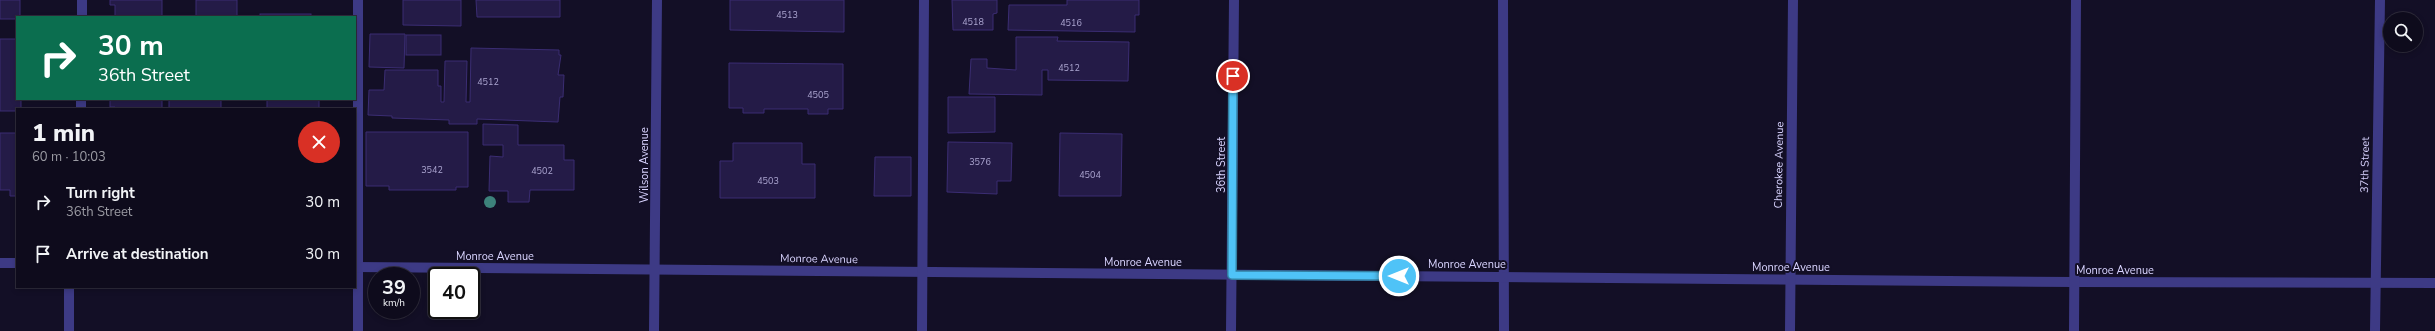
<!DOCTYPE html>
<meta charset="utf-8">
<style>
:root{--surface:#0e0b1c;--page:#171425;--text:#f1f3f6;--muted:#9b9ba3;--line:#2e2b3b}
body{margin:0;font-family:"Nunito Sans",sans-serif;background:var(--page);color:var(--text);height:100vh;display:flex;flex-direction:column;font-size:15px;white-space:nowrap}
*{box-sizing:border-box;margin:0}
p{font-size:13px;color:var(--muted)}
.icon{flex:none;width:22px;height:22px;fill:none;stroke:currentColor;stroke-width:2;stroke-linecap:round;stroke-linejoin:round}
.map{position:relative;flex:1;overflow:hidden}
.panel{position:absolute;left:16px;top:108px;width:340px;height:180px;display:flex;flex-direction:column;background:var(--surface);border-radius:0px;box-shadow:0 2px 6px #0003,0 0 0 1px var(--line)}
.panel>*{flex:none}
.hud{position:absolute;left:16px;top:16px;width:340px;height:84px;border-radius:0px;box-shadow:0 2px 6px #0003,0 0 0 1px var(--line);background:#0b6e4f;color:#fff;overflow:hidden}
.buttons{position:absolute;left:2383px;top:12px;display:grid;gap:8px}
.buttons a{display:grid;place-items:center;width:40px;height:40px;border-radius:50%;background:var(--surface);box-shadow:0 2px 6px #0003,0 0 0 1px var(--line);font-size:20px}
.speed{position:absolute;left:368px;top:267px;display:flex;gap:8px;font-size:20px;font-weight:700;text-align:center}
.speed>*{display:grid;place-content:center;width:52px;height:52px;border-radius:50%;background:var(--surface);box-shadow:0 2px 6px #0003,0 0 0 1px var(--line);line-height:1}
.speed small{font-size:10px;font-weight:400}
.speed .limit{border:2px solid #111;border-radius:6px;background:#fff;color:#111}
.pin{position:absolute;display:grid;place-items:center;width:34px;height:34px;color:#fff;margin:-17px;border:2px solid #fff;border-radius:50%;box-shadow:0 1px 4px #0007}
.me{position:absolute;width:44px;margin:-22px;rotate:270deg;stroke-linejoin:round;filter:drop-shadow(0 0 3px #0008)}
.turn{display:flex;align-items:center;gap:14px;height:84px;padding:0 16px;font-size:18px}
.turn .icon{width:52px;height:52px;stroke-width:2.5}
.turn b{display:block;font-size:28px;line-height:34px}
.round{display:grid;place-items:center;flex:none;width:42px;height:42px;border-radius:21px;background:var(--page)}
.overview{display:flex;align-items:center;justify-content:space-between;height:68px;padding:0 16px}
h1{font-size:24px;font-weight:800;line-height:30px}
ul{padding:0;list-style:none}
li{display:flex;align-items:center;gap:12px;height:52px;padding:0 16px}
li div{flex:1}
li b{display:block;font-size:15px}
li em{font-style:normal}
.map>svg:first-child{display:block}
.building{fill:#241b47;stroke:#3b2d73}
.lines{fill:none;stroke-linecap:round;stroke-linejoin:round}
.minor{stroke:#3d3a85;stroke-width:10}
.tree{fill:#3d827b}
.route-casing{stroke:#337fa1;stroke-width:10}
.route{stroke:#4fc3f7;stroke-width:7}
.labels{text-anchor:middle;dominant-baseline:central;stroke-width:4;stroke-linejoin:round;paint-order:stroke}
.number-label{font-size:9px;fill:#aca6d1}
.street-label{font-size:11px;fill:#d9d4ff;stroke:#130f26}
</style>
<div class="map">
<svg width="2435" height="331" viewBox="0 0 2435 331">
<rect width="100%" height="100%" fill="#130f26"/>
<g class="building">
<polygon points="0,0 20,0 20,17 17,17 17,19 0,19"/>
<polygon points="110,0 162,0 162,17 115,17 115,5 110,5"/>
<rect x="196" y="0" width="41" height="17"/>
<polygon points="403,0 461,0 461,26 403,25"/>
<polygon points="476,0 560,0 560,17 477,17"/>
<polygon points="730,0 844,0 844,32 730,30"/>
<polygon points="952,0 997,0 997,13 993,14 993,30 953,30"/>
<polygon points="1067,0 1139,0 1139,15 1135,15 1135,32 1008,30 1009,5 1067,5"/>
<rect x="260" y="14" width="51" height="3"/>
<polygon points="370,34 405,34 404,68 369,67"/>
<rect x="406" y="35" width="35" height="20"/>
<polygon points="1016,37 1058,37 1057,41 1129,42 1128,81 1048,80 1048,70 1042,70 1042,95 969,94 971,59 987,59 987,68 1016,70"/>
<polygon points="0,39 17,39 17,99 21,99 21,109 17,111 0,111"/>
<polygon points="471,48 559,50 559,55 561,55 558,75 564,75 563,97 560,97 558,122 477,119 477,124 449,124 449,120 392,118 392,116 368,115 369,90 384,90 385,70 438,70 438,86 441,86 441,102 444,102 445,61 467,61 466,102 470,102"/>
<polygon points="729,63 843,64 843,109 828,109 828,114 808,114 808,109 764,109 764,113 743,113 743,108 729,108"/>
<polygon points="948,97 995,97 995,132 948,133"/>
<polygon points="110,99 162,99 162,109 115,109 115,107 110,107"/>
<rect x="169" y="99" width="52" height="10"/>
<rect x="267" y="99" width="52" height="10"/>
<polygon points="483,124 518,125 518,145 564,145 564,160 574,160 574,190 530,190 529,202 508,202 508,191 489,191 490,156 503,157 503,145 483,145"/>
<polygon points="366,132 468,132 468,187 456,187 456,190 389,190 389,186 366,186"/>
<polygon points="0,133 17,133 17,196 10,196 10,190 0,190"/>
<polygon points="1060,133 1122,134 1121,196 1059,196"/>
<polygon points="948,142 1012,143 1011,181 997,181 997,194 947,192"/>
<polygon points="733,143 802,143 802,164 815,164 815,198 720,198 720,161 733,161"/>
<polygon points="875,157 911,157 911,196 874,196"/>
</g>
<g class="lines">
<g class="minor">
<polyline points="358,0 358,331"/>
<polyline points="1503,0 1504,331"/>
<polyline points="82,17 82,0"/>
<polyline points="81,109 81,99"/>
<polyline points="0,263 17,263"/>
<polyline points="355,267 2074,282 2435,283"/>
<polyline points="69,331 69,287"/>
<polyline points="654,331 657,0"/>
<polyline points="922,331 924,0"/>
<polyline points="1231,331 1234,0"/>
<polyline points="1790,331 1793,0"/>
<polyline points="2074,331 2076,0"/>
<polyline points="2375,331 2380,0"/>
</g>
</g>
<circle class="tree" cx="490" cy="202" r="6"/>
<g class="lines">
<defs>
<polyline id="route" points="1233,76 1232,275 1399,276"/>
</defs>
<use href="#route" class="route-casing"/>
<use href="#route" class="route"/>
</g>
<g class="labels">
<g class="number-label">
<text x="787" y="15">4513</text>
<text x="973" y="22">4518</text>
<text x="1071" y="23">4516</text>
<text x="1069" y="68">4512</text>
<text x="488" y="82">4512</text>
<text x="818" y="95">4505</text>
<text x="980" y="162">3576</text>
<text x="432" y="170">3542</text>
<text x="542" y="171">4502</text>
<text x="1090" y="175">4504</text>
<text x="768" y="181">4503</text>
</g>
<g class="street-label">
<text transform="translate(644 165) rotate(-90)">Wilson Avenue</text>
<text transform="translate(1221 165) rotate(-90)">36th Street</text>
<text transform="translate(1779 165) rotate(-89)">Cherokee Avenue</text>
<text transform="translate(2365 165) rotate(-89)">37th Street</text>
<text x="495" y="256">Monroe Avenue</text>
<text transform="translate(819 259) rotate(1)">Monroe Avenue</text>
<text x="1143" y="262">Monroe Avenue</text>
<text x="1467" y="264">Monroe Avenue</text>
<text x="1791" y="267">Monroe Avenue</text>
<text x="2115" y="270">Monroe Avenue</text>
</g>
</g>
</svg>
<div class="buttons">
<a><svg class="icon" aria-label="search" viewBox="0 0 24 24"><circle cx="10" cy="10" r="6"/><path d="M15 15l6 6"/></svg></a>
</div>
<div class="speed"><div>39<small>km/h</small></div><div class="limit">40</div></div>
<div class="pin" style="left:1233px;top:76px;background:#d93025"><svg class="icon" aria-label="arrive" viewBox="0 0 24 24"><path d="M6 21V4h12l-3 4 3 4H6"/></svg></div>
<svg class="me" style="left:1399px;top:276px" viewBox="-20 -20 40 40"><circle r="17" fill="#4fc3f7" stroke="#fff" stroke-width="3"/><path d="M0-11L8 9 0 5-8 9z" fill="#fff"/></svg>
<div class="hud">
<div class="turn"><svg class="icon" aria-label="right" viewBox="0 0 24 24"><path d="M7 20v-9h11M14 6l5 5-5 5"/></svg><div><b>30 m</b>36th Street</div></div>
</div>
<section class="panel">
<div class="overview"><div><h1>1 min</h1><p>60 m · 10:03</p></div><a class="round" style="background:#d93025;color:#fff"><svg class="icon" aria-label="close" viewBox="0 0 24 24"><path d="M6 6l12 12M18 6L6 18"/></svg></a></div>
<ul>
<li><svg class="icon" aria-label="right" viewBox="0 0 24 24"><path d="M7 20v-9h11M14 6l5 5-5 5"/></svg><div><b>Turn right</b><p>36th Street</p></div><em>30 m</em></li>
<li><svg class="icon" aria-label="arrive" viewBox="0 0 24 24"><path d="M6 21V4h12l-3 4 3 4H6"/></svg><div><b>Arrive at destination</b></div><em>30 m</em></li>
</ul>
</section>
</div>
